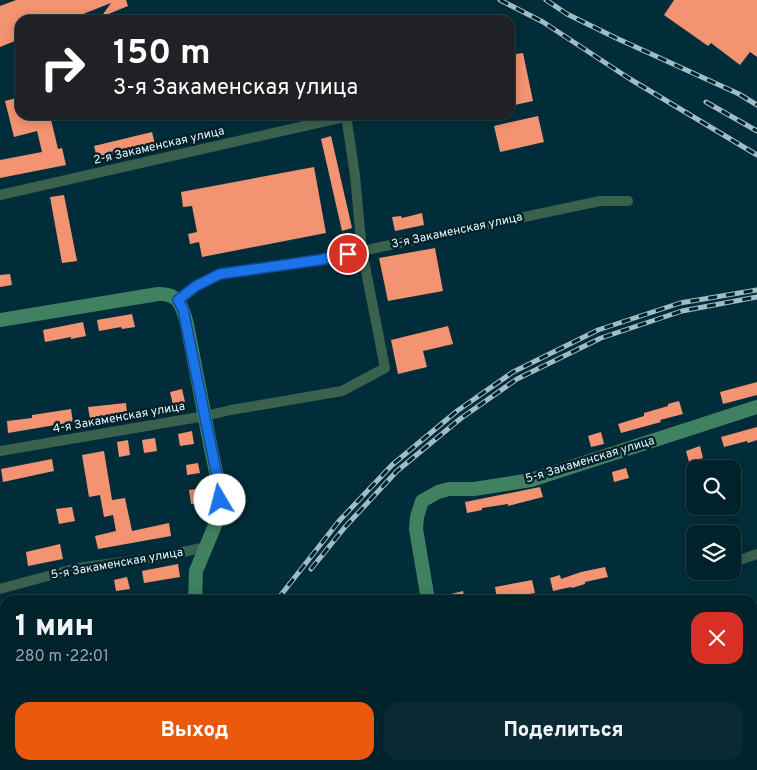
<!DOCTYPE html>
<html lang="ru">
<meta charset="utf-8">
<style>
:root{--surface:#00222b;--page:#0a2a33;--text:#f1f3f6;--muted:#95a4a9;--line:#223f47;--accent:#ea580c}
body{margin:0;font-family:Overpass,sans-serif;background:var(--page);color:var(--text);height:100vh;display:flex;flex-direction:column;font-size:19px;white-space:nowrap}
*{box-sizing:border-box;margin:0}
p{font-size:16px;color:var(--muted)}
.icon{flex:none;width:28px;height:28px;fill:none;stroke:currentColor;stroke-width:2;stroke-linecap:round;stroke-linejoin:round}
.map{position:relative;flex:1;overflow:hidden}
.drawer{position:absolute;left:0px;top:595px;width:758px;height:175px;display:flex;flex-direction:column;background:var(--surface);border-radius:15px 15px 0 0;box-shadow:0 2px 12px #0003,0 0 0 1px var(--line)}
.drawer>*{flex:none}
.guide{position:absolute;left:15px;top:15px;width:500px;height:105px;border-radius:15px;box-shadow:0 2px 12px #0003,0 0 0 1px var(--line);background:#202124;color:#fff;overflow:hidden}
.buttons{position:absolute;left:686px;top:460px;display:grid;gap:10px}
.buttons a{display:grid;place-items:center;width:55px;height:55px;border-radius:10px;background:var(--surface);box-shadow:0 2px 12px #0003,0 0 0 1px var(--line);font-size:25px}
.pin{position:absolute;display:grid;place-items:center;width:42px;height:42px;color:#fff;margin:-21px;border:2px solid #fff;border-radius:50%;box-shadow:0 1px 5px #0007}
.me{position:absolute;width:55px;margin:-28px;rotate:352deg;stroke-linejoin:round;filter:drop-shadow(0 0 4px #0008)}
.turn{display:flex;align-items:center;gap:18px;height:105px;padding:0 15px;font-size:22px}
.turn .icon{width:65px;height:65px;stroke-width:2.5}
.turn b{display:block;font-size:35px;line-height:42px}
.round{display:grid;place-items:center;flex:none;width:52px;height:52px;border-radius:15px;background:var(--page)}
.summary{display:flex;align-items:center;justify-content:space-between;height:85px;padding:0 15px}
h1{font-size:30px;font-weight:800;line-height:38px}
.primary-button{display:flex;gap:10px;margin-top:auto;padding:10px 15px}
.primary-button a{flex:1;height:58px;border-radius:15px;background:var(--accent);color:#fff;font-size:20px;font-weight:800;line-height:58px;text-align:center}
.primary-button a+a{background:var(--page);color:var(--text)}
.map>svg:first-child{display:block}
.building{fill:#f39371}
.lines{fill:none;stroke-linecap:round;stroke-linejoin:round}
.street{stroke:#3a614d;stroke-width:10}
.secondary{stroke:#3f8161;stroke-width:14}
.rail-casing{stroke:#a0bdc5;stroke-width:5}
.rail{stroke:#05222b;stroke-width:3;stroke-dasharray:9;stroke-linecap:butt}
.route-casing{stroke:#114b97;stroke-width:12}
.route{stroke:#1a73e8;stroke-width:9}
.labels{text-anchor:middle;dominant-baseline:central;stroke-width:5;stroke-linejoin:round;paint-order:stroke}
.street-label{font-size:12px;fill:#def5fc;stroke:#05222b}
</style>
<div class="map">
<svg width="757" height="770" viewBox="0 0 757 770">
<rect width="100%" height="100%" fill="#002d39"/>
<g class="building">
<polygon points="16,0 126,0 128,6 101,17 111,3 68,20 20,20 20,39 0,47 0,6"/>
<polygon points="674,0 757,0 757,57 750,52 740,65 711,43 708,46 664,15"/>
<polygon points="523,53 533,101 510,106 510,55"/>
<polygon points="20,97 20,115 50,115 58,149 62,148 66,165 0,178 0,160 42,152 37,131 14,137 5,101"/>
<polygon points="538,116 544,142 500,152 494,126"/>
<polygon points="152,132 155,144 97,158 94,146"/>
<polygon points="331,136 352,228 342,231 321,139"/>
<polygon points="314,167 326,233 202,257 199,242 190,244 188,234 197,232 192,206 183,207 181,192"/>
<polygon points="64,195 77,261 62,263 50,197"/>
<polygon points="422,213 424,225 395,231 392,217 401,216 402,218"/>
<polygon points="435,248 443,291 388,301 379,258"/>
<polygon points="10,274 12,285 0,287 0,275"/>
<polygon points="132,314 135,327 122,329 121,327 99,331 97,320"/>
<polygon points="83,322 86,336 71,339 71,337 45,342 43,330"/>
<polygon points="448,326 453,344 423,351 427,367 398,374 391,340"/>
<polygon points="757,382 757,395 723,404 720,392"/>
<polygon points="182,389 185,402 173,405 170,392"/>
<polygon points="679,401 683,414 660,420 661,422 621,433 618,424 644,416 644,413 668,406 668,404"/>
<polygon points="126,403 127,414 90,419 88,407"/>
<polygon points="71,409 73,422 8,433 7,421 32,418 32,415"/>
<polygon points="757,427 757,440 748,443 747,441 724,447 721,437"/>
<polygon points="192,431 194,444 180,446 178,434"/>
<polygon points="601,432 604,444 591,447 588,436"/>
<polygon points="155,438 157,451 144,453 142,440"/>
<polygon points="128,440 130,455 119,457 117,442"/>
<polygon points="700,446 703,458 689,462 686,451"/>
<polygon points="104,451 112,500 125,498 132,531 169,523 171,536 98,549 95,536 116,531 113,515 104,517 100,495 89,497 82,455"/>
<polygon points="52,459 54,471 3,482 1,469"/>
<polygon points="198,463 200,473 187,475 186,465"/>
<polygon points="626,468 629,478 614,482 612,472"/>
<polygon points="540,487 543,497 508,506 508,504 482,508 482,510 467,513 465,502"/>
<polygon points="202,488 205,502 191,504 189,490"/>
<polygon points="72,507 75,521 59,524 56,509"/>
<polygon points="60,544 63,559 28,566 26,552"/>
<polygon points="178,564 180,577 144,583 142,571"/>
<polygon points="605,567 608,577 585,582 585,584 572,588 571,587 553,591 550,578 560,575 561,579 581,572"/>
<polygon points="127,577 130,589 116,591 114,580"/>
<polygon points="532,580 535,593 497,599 495,587"/>
<polygon points="463,591 465,600 439,600 439,597"/>
</g>
<g class="lines">
<g class="street">
<polyline points="0,195 353,115"/>
<polyline points="178,300 195,286 220,274 319,260 600,201 628,201"/>
<polyline points="0,451 205,416 231,410 342,391 385,368 362,251 355,176 346,115"/>
<polyline points="734,562 757,554"/>
<polyline points="0,589 77,568 160,557 206,547"/>
<polyline points="586,600 605,600"/>
<polyline points="0,706 5,705"/>
<polyline points="272,765 272,770"/>
<polyline points="684,765 685,770"/>
<polyline points="135,770 138,765"/>
<polyline points="417,770 498,765"/>
</g>
<g class="secondary">
<path d="M0,320L158,294C179,293 182,305 187,324L210,444L219,486L220,500L218,518L196,571L195,600"/>
<polyline points="428,600 416,529 417,517 422,501 438,492 449,489 474,489 531,480 757,407"/>
</g>
<defs>
<g id="rail">
<polyline points="500,0 543,22 630,79 757,155"/>
<polyline points="546,0 567,14 616,38 739,94 757,105"/>
<polyline points="706,102 757,131"/>
<polyline points="311,569 345,527 397,471 460,419 517,379 601,338 682,311 757,297"/>
<polyline points="277,600 339,521 392,465 457,411 513,372 598,330 680,303 757,290"/>
<polyline points="150,770 154,765"/>
<polyline points="168,770 171,765"/>
</g>
</defs>
<use href="#rail" class="rail-casing"/>
<use href="#rail" class="rail"/>
</g>
<g class="lines">
<defs>
<polyline id="route" points="220,500 219,486 186,324 183,309 178,300 196,286 220,274 319,260 348,254"/>
</defs>
<use href="#route" class="route-casing"/>
<use href="#route" class="route"/>
</g>
<g class="labels">
<g class="street-label">
<text transform="translate(159 146) rotate(-13)">2-я Закаменская улица</text>
<text transform="translate(457 231) rotate(-12)">3-я Закаменская улица</text>
<text transform="translate(119 418) rotate(-10)">4-я Закаменская улица</text>
<text transform="translate(590 460) rotate(-17)">5-я Закаменская улица</text>
<text transform="translate(117 564) rotate(-10)">5-я Закаменская улица</text>
</g>
</g>
</svg>
<div class="buttons">
<a><svg class="icon" aria-label="search" viewBox="0 0 24 24"><circle cx="10" cy="10" r="6"/><path d="M15 15l6 6"/></svg></a>
<a><svg class="icon" aria-label="layers" viewBox="0 0 24 24"><path d="M12 4l9 5-9 5-9-5zM3 14l9 5 9-5"/></svg></a>
</div>
<div class="pin" style="left:348px;top:254px;background:#d93025"><svg class="icon" aria-label="arrive" viewBox="0 0 24 24"><path d="M6 21V4h12l-3 4 3 4H6"/></svg></div>
<svg class="me" style="left:220px;top:500px" viewBox="-20 -20 40 40"><circle r="19" fill="#fff"/><path d="M0-13L10 11 0 6-10 11z" fill="#1a73e8"/></svg>
<div class="guide">
<div class="turn"><svg class="icon" aria-label="right" viewBox="0 0 24 24"><path d="M7 20v-9h11M14 6l5 5-5 5"/></svg><div><b>150 m</b>3-я Закаменская улица</div></div>
</div>
<section class="drawer">
<div class="summary"><div><h1>1 мин</h1><p>280 m · 22:01</p></div><a class="round" style="background:#d93025;color:#fff"><svg class="icon" aria-label="close" viewBox="0 0 24 24"><path d="M6 6l12 12M18 6L6 18"/></svg></a></div>
<div class="primary-button"><a>Выход</a><a>Поделиться</a></div>
</section>
</div>
